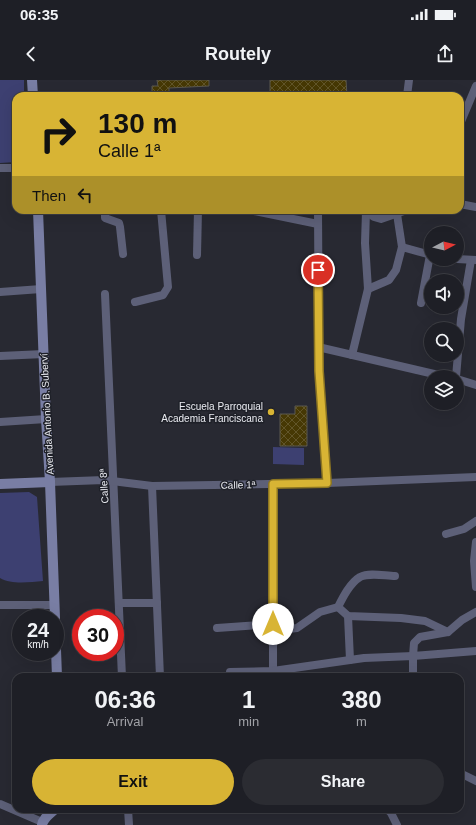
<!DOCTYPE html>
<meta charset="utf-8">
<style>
:root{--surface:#1e1f26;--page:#2b2c32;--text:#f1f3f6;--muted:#a1a2a7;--line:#3c3d43;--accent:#d8b434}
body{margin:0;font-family:Helvetica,sans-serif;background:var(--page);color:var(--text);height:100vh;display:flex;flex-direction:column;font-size:15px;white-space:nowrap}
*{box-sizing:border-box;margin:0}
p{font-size:13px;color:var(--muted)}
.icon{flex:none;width:22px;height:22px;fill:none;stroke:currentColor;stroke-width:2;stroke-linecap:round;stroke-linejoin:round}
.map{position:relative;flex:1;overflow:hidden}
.side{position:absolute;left:12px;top:593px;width:452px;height:140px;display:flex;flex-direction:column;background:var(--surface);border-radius:12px;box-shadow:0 4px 16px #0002,0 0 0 1px var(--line)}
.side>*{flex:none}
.guide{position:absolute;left:12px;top:12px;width:452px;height:122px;border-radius:12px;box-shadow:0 4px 16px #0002,0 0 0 1px var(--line);background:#d8b434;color:#111;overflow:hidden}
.needle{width:26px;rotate:83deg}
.buttons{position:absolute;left:424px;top:146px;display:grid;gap:8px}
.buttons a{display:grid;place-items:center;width:40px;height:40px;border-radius:50%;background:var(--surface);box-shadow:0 4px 16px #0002,0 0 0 1px var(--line);font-size:20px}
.speed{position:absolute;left:12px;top:529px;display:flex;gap:8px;font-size:20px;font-weight:700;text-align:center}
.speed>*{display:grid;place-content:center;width:52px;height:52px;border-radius:50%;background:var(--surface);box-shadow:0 4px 16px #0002,0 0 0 1px var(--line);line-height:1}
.speed small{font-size:10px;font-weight:400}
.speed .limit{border:6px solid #d22;background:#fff;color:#111}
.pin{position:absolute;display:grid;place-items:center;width:34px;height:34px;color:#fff;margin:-17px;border:2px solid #fff;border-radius:50%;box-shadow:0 1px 4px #0007}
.me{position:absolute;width:44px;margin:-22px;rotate:0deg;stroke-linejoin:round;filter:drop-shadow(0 0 3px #0008)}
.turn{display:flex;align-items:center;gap:14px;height:84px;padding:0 20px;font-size:18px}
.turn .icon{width:52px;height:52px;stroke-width:2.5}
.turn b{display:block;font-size:28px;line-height:34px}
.then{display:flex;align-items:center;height:38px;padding:0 20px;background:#0003;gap:8px;font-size:15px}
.eta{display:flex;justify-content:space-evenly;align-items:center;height:68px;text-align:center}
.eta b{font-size:24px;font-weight:800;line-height:28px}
.cta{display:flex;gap:8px;margin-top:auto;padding:8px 20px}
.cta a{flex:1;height:46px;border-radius:24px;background:var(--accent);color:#111;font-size:16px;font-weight:800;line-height:46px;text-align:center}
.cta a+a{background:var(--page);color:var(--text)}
.status{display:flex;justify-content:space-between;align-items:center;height:28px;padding:0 20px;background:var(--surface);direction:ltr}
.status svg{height:11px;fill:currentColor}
header{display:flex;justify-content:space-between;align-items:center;height:52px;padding:0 20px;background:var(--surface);font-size:18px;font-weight:800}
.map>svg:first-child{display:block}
.garden{fill:#3d4071}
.building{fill:url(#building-cross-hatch);stroke:#5b584e}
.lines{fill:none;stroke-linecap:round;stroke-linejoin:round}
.street{stroke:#5d6078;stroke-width:8}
.secondary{stroke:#797ea4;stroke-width:10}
.route-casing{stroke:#8c7522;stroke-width:10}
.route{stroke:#d8b434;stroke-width:7}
.poi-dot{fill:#d8b434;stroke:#1e2028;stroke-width:1.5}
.labels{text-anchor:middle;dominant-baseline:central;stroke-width:3;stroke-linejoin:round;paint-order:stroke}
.poi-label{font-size:10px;fill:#eaebf1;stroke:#1e2028;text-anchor:end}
.street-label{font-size:10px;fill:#eaebf1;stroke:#1e2028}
</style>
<div class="status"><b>06:35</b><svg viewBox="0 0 49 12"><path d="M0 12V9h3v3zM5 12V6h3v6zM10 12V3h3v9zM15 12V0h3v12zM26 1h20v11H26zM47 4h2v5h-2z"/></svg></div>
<header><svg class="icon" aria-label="back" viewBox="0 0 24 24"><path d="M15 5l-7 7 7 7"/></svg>Routely<svg class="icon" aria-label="share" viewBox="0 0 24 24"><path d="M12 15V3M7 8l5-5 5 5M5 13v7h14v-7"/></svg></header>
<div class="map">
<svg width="476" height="745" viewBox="0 0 476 745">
<defs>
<pattern id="building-cross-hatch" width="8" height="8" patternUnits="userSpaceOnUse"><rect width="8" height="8" fill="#463804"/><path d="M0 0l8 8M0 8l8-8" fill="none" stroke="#615529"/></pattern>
</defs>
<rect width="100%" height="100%" fill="#282932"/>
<g class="garden">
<polygon points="0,0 24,0 24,16 16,16 16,82 0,83"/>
<polygon points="273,367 304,368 304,385 273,384"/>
<path d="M29,412L37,417L43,501C30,502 12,505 0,498V413Z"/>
</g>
<g class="building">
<polygon points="157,0 209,0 209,6 169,8 169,16 152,16 152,6 158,6"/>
<polygon points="270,0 346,0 347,16 270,16"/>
<polygon points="295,326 307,326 307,366 280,366 280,334 295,334"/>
</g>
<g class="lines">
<g class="street">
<polyline points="407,16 409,0"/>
<polyline points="460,44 476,6"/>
<polyline points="0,88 16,88"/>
<polyline points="460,124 476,127"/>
<polyline points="105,130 105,138 119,143 120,147 123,174"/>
<polyline points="249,130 318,144"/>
<polyline points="318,130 319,291 327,403"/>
<polyline points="364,130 374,137 381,139 407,130"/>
<polyline points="402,167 431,175"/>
<polyline points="197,175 198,130"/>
<polyline points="457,179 476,180"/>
<polyline points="368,209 389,200 396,190 402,167 397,134"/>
<polyline points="0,212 41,209"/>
<polyline points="105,214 122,597"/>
<polyline points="135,222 163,215 168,207 161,130"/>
<polyline points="421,223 430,175"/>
<polyline points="318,267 447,297"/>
<polyline points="352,275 368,209 365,163 366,131"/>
<polyline points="0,276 44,274"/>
<polyline points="456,297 461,239 471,180"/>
<polyline points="457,299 476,305"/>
<polyline points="0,342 46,339"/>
<polyline points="50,402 104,400 152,406 214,405 327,403 476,397"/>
<polyline points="273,404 273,597"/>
<polyline points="152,406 160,597"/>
<polyline points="446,454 464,449 476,441"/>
<polyline points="476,462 474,481 476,507"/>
<polyline points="119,523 157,523"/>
<polyline points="0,525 54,525"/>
<polyline points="338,527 348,536 401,538 425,541 448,552"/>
<polyline points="476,532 462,540 448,552 420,557 414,563 413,576 476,571"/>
<polyline points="348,536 350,580"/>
<polyline points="217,548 273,544"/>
<path d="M273,551L297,548L320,532L338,527C343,517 350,503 360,497C370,492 385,496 395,496"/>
<polyline points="230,592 273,591 364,578 413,576 413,597"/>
<polyline points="460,693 476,701"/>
<polyline points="0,724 42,742"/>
<polyline points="128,729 129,745"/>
<polyline points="387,729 391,733 397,745"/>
</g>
<g class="secondary">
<polyline points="32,0 33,16"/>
<polyline points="38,130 46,339 50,402 55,538"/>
<polyline points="0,404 50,402"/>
<polyline points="55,542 57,597"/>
<path d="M42,745C43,738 50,734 55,729"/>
</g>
</g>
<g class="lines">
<defs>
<polyline id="route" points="273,544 273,404 327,403 319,291 318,190"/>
</defs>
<use href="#route" class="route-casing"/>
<use href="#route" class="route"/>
</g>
<circle class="poi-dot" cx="271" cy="332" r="4"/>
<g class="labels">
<g class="poi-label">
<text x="263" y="326">Escuela Parroquial<tspan x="263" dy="12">Academia Franciscana</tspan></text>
</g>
<g class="street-label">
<text transform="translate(47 334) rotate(-93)">Avenida Antonio B. Suberví</text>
<text transform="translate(238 405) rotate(-1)">Calle 1ª</text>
<text transform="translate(104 406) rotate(-93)">Calle 8ª</text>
</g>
</g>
</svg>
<div class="buttons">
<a><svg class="needle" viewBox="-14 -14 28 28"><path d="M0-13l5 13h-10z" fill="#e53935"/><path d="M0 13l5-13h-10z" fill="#a1a2a7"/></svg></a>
<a><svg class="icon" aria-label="sound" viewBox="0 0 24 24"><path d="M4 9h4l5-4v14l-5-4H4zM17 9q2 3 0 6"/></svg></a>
<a><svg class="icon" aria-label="search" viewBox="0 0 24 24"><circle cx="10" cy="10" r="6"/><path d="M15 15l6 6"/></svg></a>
<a><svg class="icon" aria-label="layers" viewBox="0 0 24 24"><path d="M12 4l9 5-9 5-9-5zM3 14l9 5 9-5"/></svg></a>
</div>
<div class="speed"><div>24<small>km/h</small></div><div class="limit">30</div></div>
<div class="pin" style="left:318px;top:190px;background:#d93025"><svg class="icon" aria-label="arrive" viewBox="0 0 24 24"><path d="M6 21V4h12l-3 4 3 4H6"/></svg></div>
<svg class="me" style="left:273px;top:544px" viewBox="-20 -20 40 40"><circle r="19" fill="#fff"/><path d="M0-13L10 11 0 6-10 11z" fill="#d8b434"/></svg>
<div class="guide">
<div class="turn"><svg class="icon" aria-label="right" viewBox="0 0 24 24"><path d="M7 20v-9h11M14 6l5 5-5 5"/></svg><div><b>130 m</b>Calle 1ª</div></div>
<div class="then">Then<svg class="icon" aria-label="left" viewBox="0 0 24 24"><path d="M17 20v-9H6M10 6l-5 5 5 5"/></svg></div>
</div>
<section class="side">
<div class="eta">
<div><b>06:36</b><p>Arrival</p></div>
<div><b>1</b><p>min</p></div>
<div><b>380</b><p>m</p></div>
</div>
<div class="cta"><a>Exit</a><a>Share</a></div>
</section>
</div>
